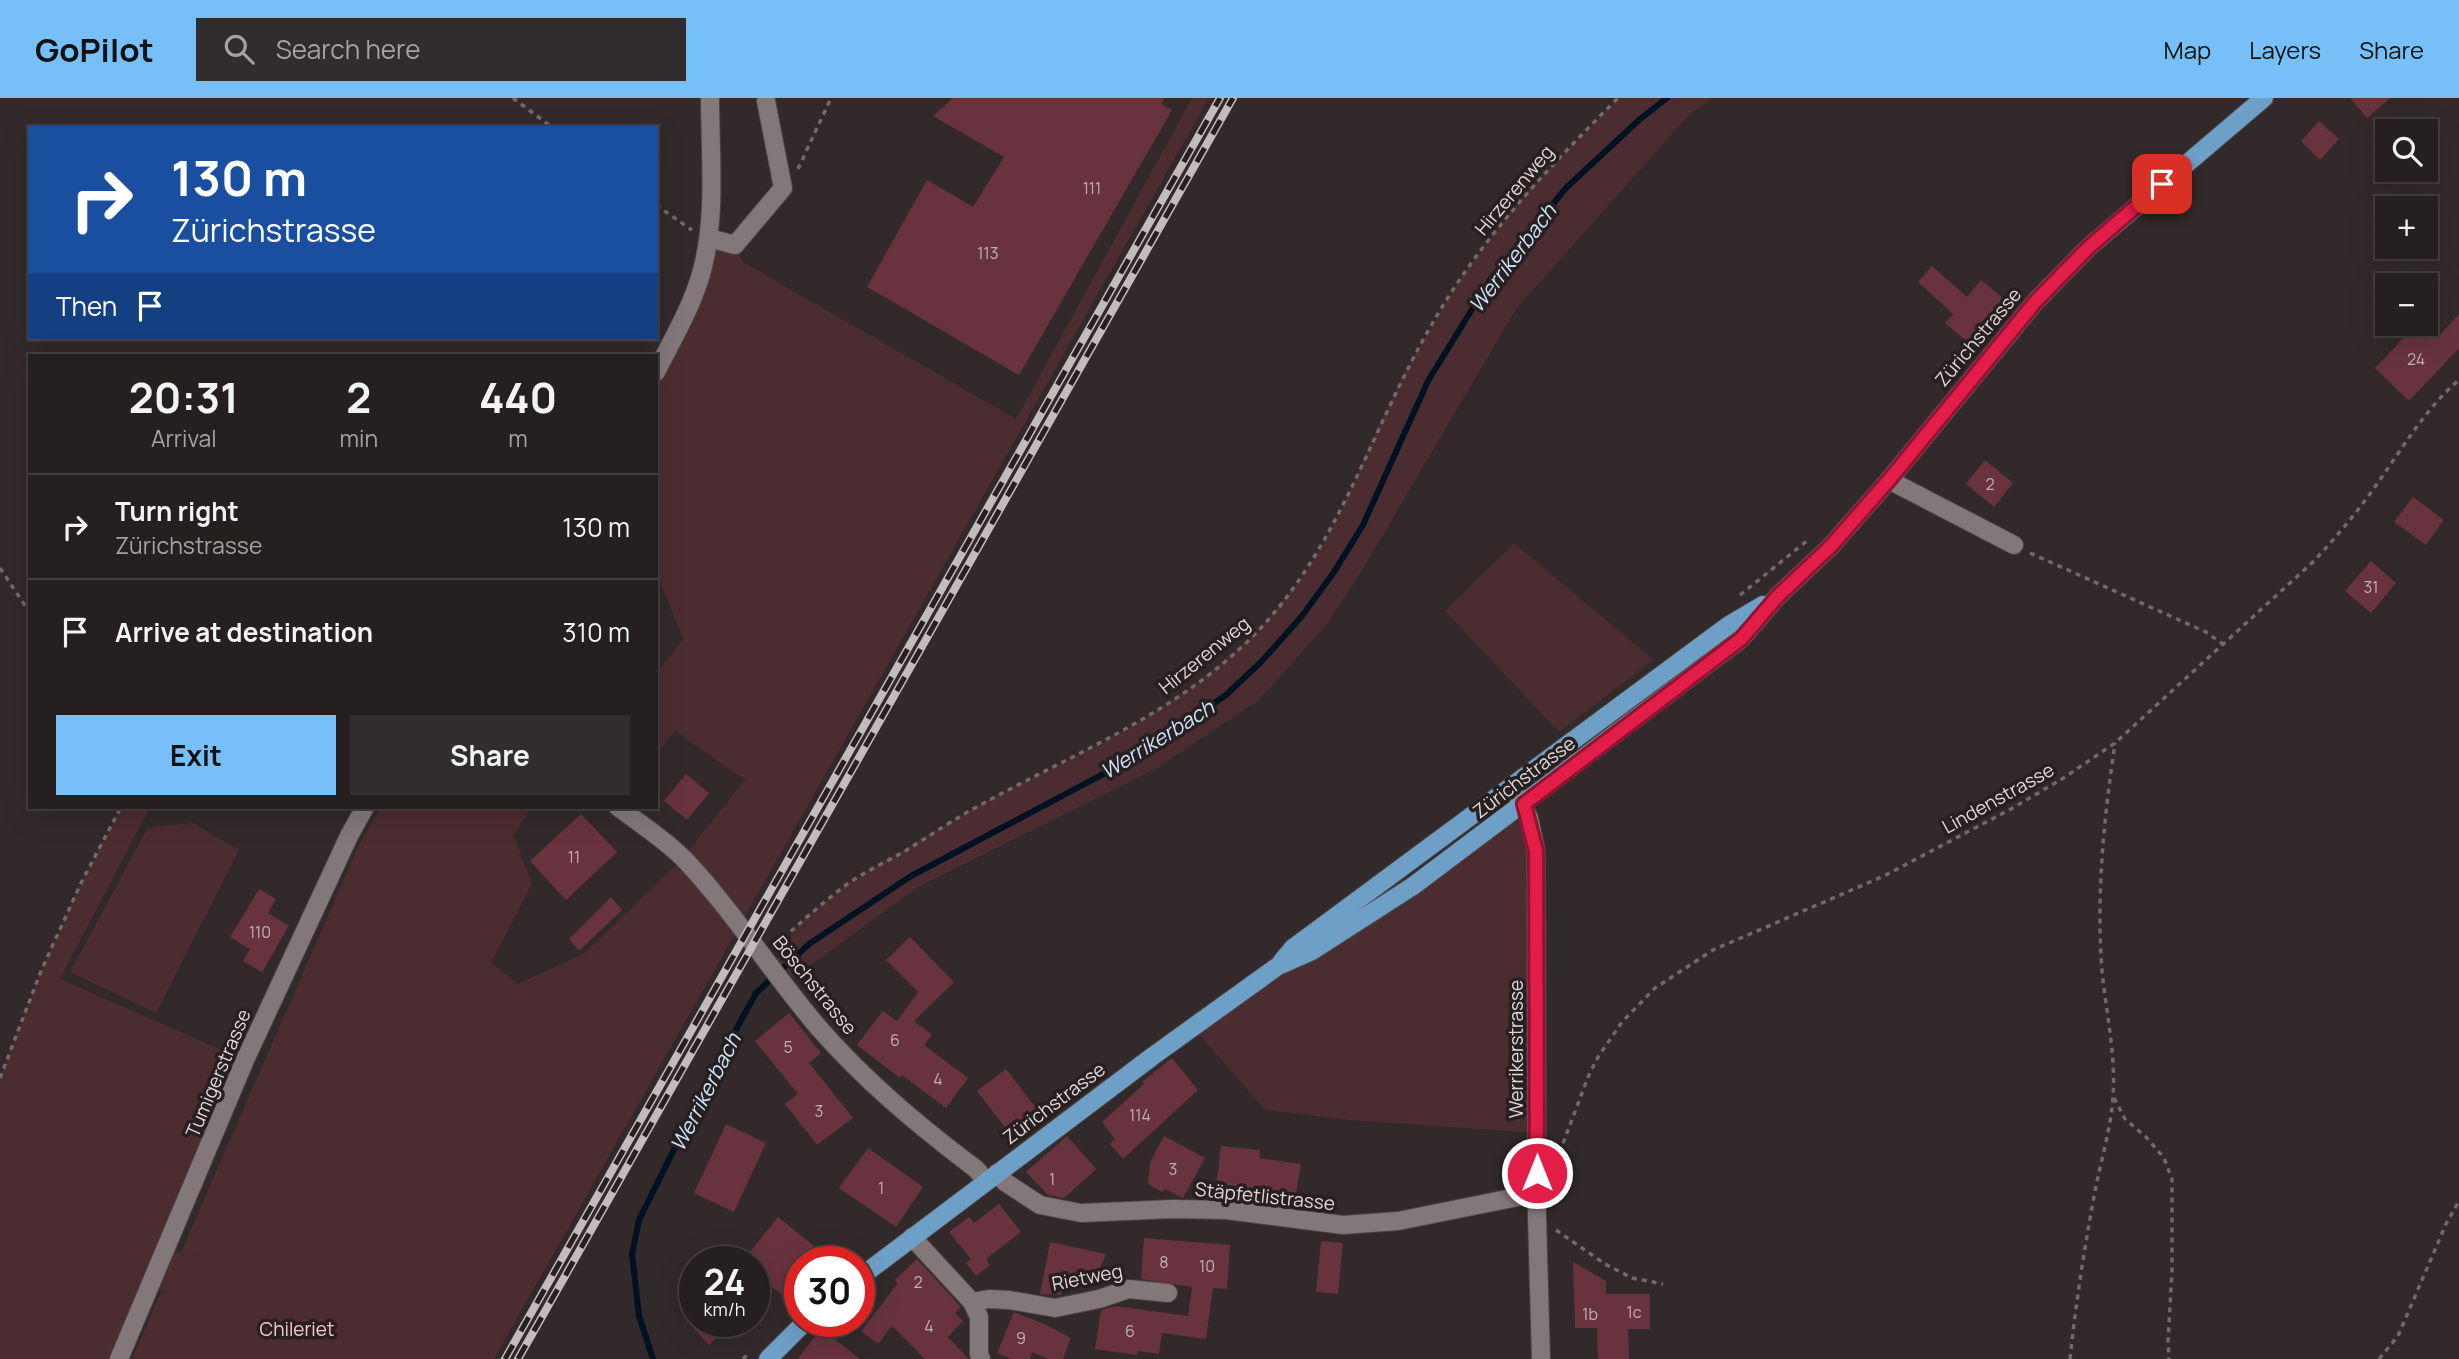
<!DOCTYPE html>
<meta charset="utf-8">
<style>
:root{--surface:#251f20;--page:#312c2d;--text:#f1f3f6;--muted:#a3a2a5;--line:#423d3e;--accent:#76c0f7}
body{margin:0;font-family:Manrope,sans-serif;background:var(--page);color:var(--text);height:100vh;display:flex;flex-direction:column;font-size:26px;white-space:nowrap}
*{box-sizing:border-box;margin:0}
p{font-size:23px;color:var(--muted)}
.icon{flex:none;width:38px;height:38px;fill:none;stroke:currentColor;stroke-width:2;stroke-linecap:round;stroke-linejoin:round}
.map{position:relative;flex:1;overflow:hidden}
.drawer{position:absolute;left:28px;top:256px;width:630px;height:455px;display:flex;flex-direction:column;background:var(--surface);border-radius:0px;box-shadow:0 7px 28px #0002,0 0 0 2px var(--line)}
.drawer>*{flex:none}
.guide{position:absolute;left:28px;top:28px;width:630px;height:214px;border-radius:0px;box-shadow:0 7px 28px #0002,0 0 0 2px var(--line);background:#1a4fa0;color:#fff;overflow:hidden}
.tools{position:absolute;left:2375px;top:21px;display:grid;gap:14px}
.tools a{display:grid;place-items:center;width:63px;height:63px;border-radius:0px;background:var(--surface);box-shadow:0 7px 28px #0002,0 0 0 2px var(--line);font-size:35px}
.speed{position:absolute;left:679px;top:1148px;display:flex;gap:14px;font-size:35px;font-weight:700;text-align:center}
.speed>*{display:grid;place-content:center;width:91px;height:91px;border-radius:50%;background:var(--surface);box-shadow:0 7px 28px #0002,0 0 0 2px var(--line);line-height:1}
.speed small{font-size:18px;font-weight:400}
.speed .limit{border:10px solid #d22;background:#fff;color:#111}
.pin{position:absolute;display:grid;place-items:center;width:60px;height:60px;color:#fff;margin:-30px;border-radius:14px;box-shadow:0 4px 10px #0006}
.me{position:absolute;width:77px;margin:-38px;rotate:0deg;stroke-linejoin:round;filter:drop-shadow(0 0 5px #0008)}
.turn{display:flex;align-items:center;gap:24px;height:147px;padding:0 28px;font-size:32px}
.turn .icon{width:91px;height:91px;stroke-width:2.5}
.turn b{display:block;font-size:49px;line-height:60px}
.then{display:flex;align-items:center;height:66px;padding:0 28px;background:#0003;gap:14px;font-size:26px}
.eta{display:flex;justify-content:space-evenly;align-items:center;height:119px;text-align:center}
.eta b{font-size:42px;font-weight:700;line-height:49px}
.cta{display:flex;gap:14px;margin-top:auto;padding:14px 28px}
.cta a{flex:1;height:80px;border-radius:0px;background:var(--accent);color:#111;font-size:28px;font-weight:700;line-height:80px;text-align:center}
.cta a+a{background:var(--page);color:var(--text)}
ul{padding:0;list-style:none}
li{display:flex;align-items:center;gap:21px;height:105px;padding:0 28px;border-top:2px solid var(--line)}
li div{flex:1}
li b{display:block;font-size:26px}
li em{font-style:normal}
header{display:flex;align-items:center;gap:42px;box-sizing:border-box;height:98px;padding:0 35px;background:var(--accent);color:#111}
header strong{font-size:33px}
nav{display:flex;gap:38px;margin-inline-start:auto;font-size:24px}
.search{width:490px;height:63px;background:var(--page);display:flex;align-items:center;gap:18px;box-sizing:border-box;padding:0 24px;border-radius:0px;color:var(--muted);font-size:26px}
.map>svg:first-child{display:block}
.green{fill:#4b2c31}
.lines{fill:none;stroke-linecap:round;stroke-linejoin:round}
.stream{stroke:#001222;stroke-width:6}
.building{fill:#68333e}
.minor-casing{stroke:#4c4546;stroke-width:20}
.major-casing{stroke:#4c4546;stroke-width:20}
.path{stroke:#71696a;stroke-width:3.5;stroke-dasharray:5 5;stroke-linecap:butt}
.minor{stroke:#82787a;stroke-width:18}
.major{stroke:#6e9fc6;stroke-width:18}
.rail-casing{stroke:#c3bcbd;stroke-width:8}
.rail{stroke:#271f20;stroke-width:5;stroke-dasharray:16;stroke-linecap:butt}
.route-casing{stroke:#92132f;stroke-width:18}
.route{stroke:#e11d48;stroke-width:12}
.labels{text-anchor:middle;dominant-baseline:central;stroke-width:7;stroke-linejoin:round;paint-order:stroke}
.number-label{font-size:16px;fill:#c1b0b3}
.street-label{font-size:19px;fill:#dfd9da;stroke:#271f20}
.park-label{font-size:19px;fill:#fcc5ce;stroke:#271f20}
.water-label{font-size:21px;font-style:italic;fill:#cbe6fc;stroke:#271f20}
</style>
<header>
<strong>GoPilot</strong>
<div class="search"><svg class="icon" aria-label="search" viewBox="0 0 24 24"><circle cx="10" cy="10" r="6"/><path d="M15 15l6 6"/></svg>Search here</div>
<nav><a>Map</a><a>Layers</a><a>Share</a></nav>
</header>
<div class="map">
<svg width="2459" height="1261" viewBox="0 0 2459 1261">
<rect width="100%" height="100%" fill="#31292a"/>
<g class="green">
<polygon points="1192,0 1209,0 494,1261 132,1261 161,1194 169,1194 150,1191 166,1153 201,1157 181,1154 359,747 381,709 531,709 514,738 532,786 491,865 518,886 585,855 677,766 736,822 741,812 689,752 745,682 675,633 656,657 656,575 683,541 656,473 656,274 709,140 735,147 743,164 1016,321"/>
<polygon points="1618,0 1712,0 1690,16 1516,211 1360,476 1327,526 1259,602 1157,670 918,789 785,886 771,868 801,824 848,785 984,704 1096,648 1147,619 1189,591 1254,537 1299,484 1319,454 1340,415 1381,322 1408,269 1459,183 1525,96"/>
<polygon points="1514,445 1654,562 1559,634 1445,513"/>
<polygon points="1524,706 1529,720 1537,1035 1350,1022 1265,1012 1191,927"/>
<polygon points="121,709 150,709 60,881 240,960 110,1261 0,1261 0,980 41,873 81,785"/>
<polygon points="193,725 239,752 156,915 70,874 148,729"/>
</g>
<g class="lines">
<polyline class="stream" points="653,1261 639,1218 632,1156 639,1122 709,981 756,895 809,846 911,778 1141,656 1226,597 1262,563 1302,518 1334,474 1363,427 1428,283 1490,182 1566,90 1640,21 1667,0"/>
</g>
<g class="building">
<polygon points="953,0 1164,0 1162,6 1172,12 1019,277 867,189 927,82 973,109 1004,59 933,18"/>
<polygon points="2350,0 2390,0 2367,20"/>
<polygon points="2319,23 2339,41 2320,62 2301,43"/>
<polygon points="1932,168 1967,199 1981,182 2006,203 1970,246 1945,225 1953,216 1918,184"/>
<polygon points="2459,216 2459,250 2409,303 2375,270 2417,226 2429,226 2440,237"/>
<polygon points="1985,362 2013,385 1994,409 1966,386"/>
<polygon points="2413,399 2444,422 2426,447 2394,424"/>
<polygon points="2371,463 2396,485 2371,515 2345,493"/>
<polygon points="686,676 709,695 687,722 664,703"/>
<polygon points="581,716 617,754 566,802 530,763"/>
<polygon points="259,791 276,801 268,815 289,828 262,874 243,863 250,851 230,839"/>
<polygon points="611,799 622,812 579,853 569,841"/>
<polygon points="910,839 954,884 914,923 932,937 924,947 968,980 946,1010 902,977 900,980 857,947 883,913 897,923 918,894 886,862"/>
<polygon points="789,915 821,955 809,965 853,1020 817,1047 785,1006 798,996 755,943"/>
<polygon points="1172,960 1198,992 1123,1061 1110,1046 1115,1041 1102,1024 1144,986 1142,984"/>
<polygon points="1006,971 1036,1010 1007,1032 977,993"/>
<polygon points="726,1026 766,1045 734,1114 694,1095"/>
<polygon points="1067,1038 1096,1071 1064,1100 1048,1097 1026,1074"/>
<polygon points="1164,1038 1205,1060 1183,1100 1165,1091 1162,1094 1148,1086 1150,1064"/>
<polygon points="1221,1048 1260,1052 1259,1060 1301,1066 1294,1108 1215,1097"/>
<polygon points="868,1050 923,1089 896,1129 839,1090"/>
<polygon points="999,1106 1021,1134 986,1161 990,1167 976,1178 966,1165 971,1161 949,1134 969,1119 974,1125"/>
<polygon points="778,1119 834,1164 800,1164 800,1196 793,1190 786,1200 754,1174 754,1164 742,1164"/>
<polygon points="1144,1140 1230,1147 1227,1191 1213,1190 1206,1241 1162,1235 1159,1256 1138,1253 1137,1257 1095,1251 1101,1212 1115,1208 1188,1218 1192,1189 1141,1181"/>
<polygon points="1321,1143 1343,1145 1338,1196 1316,1194"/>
<polygon points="1050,1144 1106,1156 1096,1179 1070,1177 1069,1188 1063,1186 1061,1197 1040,1196"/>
<polygon points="917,1161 961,1209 955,1215 963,1223 948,1239 969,1261 925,1261 892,1228 878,1246 861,1233 898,1185 895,1182"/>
<polygon points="1573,1164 1606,1183 1606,1196 1650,1196 1650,1231 1628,1231 1629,1261 1598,1261 1597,1230 1575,1230"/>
<polygon points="1014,1214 1044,1226 1071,1240 1063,1261 1048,1261 1032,1254 1030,1261 1012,1261 997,1255"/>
<polygon points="687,1223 735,1223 709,1247"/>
<polygon points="821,1230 860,1261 798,1261"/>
</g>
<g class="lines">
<defs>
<g id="minor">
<polyline points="709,140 735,147 783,90 766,3"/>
<path d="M656,274C672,242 691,211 701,176C717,120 710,58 710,0"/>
<polyline points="1889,382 2014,447"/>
<polyline points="1512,687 1529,720 1536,753 1537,1119 1541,1261"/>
<path d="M618,709C640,726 666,742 685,762C734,814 772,875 818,929C865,983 919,1028 976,1071L986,1083"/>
<polyline points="997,1075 1005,1084 1040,1107 1081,1115 1173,1111 1226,1112 1343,1127 1398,1123 1537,1095"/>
<polyline points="912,1139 972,1204 979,1219 979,1256 981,1261"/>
<polyline points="972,1204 989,1201 1009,1202 1055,1210 1099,1201 1129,1191 1168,1195"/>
<polyline points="119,1261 245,962 349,738 365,709"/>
</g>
<g id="major">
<polyline points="1282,863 1293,850 1729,527 1763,507"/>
<polyline points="859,1180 1153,958 1278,868 1312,853 1413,788 1741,541 1778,498 1831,448 1889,382 2036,203 2089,149 2264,0"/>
<polyline points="768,1261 806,1223"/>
</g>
</defs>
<use href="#minor" class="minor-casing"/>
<use href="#major" class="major-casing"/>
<g class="path">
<polyline points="513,0 553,30"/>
<polyline points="798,71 831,0"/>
<polyline points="656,107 692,132"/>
<polyline points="2030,455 2206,534 2224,547"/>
<polyline points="0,470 30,515"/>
<polyline points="1740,497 1808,442"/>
<path d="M776,847C799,826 822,805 846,787C864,774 886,764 905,753C931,737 957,719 984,705C1077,654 1179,614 1255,536C1338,451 1370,335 1428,233C1478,143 1546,72 1618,0"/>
<polyline points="0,980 41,873 81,785 121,709"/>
<polyline points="2114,1000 2125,1021 2147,1040 2164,1060 2172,1081 2172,1174 2168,1243 2169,1261"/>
<path d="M1556,1064L1588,979L1598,959L1622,924L1655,890L1713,852L1884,778L2011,711L2062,681L2115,645L2314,463C2338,437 2360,411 2379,383C2404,348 2426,310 2459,282"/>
<polyline points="1556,1132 1605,1166 1632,1180 1663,1186"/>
<polyline points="743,1261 750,1254"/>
<path d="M2070,1261C2076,1203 2085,1146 2096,1088C2102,1059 2111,1029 2113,999C2116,957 2106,914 2102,873C2096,797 2104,720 2115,645"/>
<polyline points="2379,1261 2398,1238 2446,1126 2459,1103"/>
</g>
<use href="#minor" class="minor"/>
<use href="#major" class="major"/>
<defs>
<g id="rail">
<polyline points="505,1261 1220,0"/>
<polyline points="518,1261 1233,0"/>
</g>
</defs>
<use href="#rail" class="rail-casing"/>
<use href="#rail" class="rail"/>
</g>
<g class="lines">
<defs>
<polyline id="route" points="1537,1075 1536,753 1524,706 1741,541 1778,498 1831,448 1889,382 2036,203 2089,149 2162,86"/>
</defs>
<use href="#route" class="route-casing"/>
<use href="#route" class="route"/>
</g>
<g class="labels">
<g class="number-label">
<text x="1092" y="90">111</text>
<text x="988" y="155">113</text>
<text x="2416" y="261">24</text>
<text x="1990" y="386">2</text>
<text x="2371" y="489">31</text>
<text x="574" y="759">11</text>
<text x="260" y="834">110</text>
<text x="895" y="942">6</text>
<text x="788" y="949">5</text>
<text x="938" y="981">4</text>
<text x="819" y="1013">3</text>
<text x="1140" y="1017">114</text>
<text x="1173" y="1071">3</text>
<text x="1052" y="1081">1</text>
<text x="881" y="1090">1</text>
<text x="1164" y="1164">8</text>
<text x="1207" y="1168">10</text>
<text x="918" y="1184">2</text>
<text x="1634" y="1214">1c</text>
<text x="1590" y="1216">1b</text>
<text x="929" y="1228">4</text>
<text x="1130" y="1233">6</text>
<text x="1021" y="1240">9</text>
</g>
<g class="street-label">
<text transform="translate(1514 92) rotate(-50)">Hirzerenweg</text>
<text transform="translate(1978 239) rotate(-50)">Zürichstrasse</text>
<text transform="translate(1204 557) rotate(-39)">Hirzerenweg</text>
<text transform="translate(1524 679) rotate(-37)">Zürichstrasse</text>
<text transform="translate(1998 700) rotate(-29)">Lindenstrasse</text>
<text transform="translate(815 887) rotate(51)">Böschstrasse</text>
<text transform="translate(1516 951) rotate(-90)">Werrikerstrasse</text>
<text transform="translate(218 975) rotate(-67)">Tumigerstrasse</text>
<text transform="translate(1054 1005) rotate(-37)">Zürichstrasse</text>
<text transform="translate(1265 1098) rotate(6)">Stäpfetlistrasse</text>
<text transform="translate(1087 1179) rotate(-11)">Rietweg</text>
</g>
<g class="park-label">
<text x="297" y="1231">Chileriet</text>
</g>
<g class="water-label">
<text transform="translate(1512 160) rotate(-53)">Werrikerbach</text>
<text transform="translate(1157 641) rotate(-32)">Werrikerbach</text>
<text transform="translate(705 994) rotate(-63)">Werrikerbach</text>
</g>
</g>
</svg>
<div class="tools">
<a><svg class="icon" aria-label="search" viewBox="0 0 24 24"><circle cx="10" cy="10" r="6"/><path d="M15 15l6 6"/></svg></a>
<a>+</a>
<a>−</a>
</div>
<div class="speed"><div>24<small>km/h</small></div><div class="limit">30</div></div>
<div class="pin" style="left:2162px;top:86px;background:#d93025"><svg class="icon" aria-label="arrive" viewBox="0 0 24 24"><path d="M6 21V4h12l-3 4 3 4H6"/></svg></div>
<svg class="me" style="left:1537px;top:1075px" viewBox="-20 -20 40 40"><circle r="17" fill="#e11d48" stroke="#fff" stroke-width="3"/><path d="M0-11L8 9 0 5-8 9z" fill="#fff"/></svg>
<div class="guide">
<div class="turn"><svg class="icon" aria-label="right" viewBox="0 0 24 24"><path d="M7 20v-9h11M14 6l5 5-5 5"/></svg><div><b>130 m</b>Zürichstrasse</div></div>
<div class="then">Then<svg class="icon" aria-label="arrive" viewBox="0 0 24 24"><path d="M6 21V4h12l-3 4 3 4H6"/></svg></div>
</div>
<section class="drawer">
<div class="eta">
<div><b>20:31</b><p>Arrival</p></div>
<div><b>2</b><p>min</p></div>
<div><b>440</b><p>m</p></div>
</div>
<ul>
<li><svg class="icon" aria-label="right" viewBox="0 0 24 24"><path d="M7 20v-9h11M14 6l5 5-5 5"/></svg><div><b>Turn right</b><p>Zürichstrasse</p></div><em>130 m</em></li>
<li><svg class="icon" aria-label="arrive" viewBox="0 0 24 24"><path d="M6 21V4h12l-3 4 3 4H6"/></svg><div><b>Arrive at destination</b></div><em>310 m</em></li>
</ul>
<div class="cta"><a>Exit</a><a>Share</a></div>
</section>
</div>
